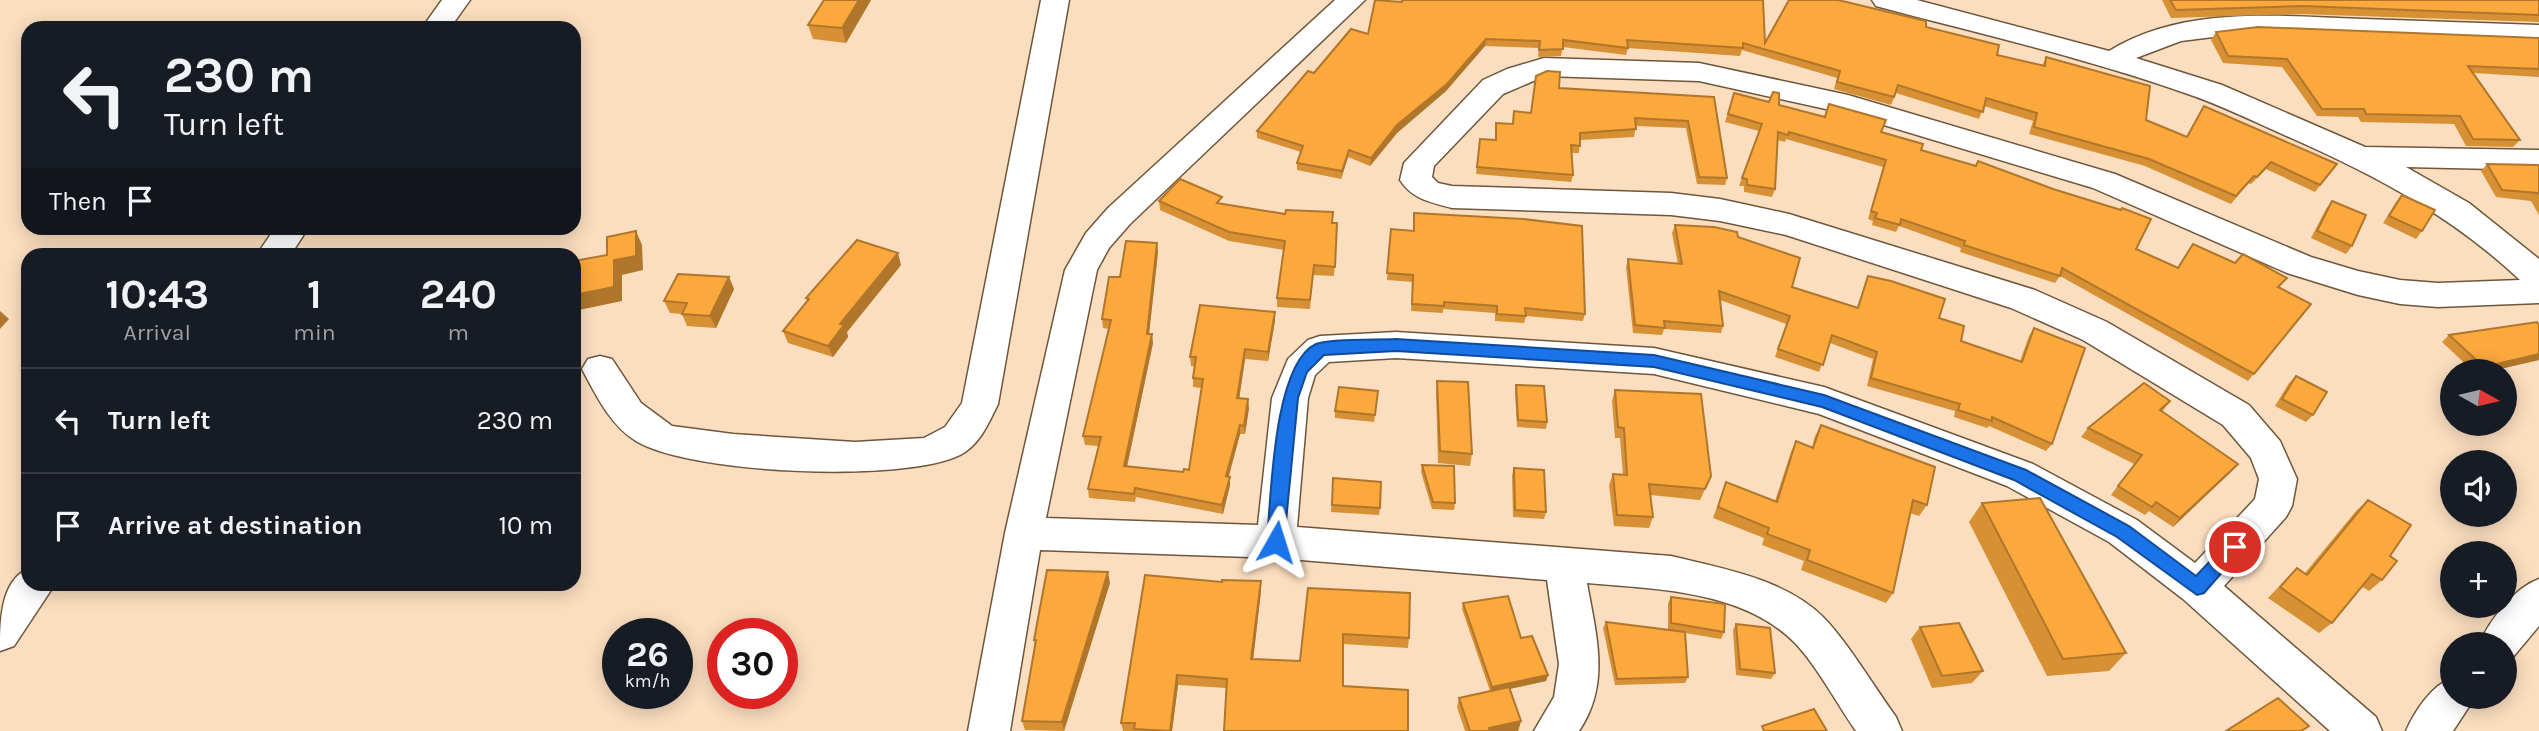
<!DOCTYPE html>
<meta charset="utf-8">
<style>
:root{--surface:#171b24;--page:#242831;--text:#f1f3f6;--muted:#9ea1a6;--line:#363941}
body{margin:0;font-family:Karla,sans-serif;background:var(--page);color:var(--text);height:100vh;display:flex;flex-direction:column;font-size:26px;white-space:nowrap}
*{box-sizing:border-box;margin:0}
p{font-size:23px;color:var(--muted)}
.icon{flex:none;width:38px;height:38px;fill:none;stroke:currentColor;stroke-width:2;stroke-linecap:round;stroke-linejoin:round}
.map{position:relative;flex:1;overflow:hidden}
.panel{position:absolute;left:21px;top:248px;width:560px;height:343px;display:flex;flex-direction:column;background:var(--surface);border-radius:21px;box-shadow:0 4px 18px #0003}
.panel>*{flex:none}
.hud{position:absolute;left:21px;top:21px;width:560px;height:214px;border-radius:21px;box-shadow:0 4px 18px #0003;background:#171b24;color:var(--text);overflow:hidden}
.needle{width:46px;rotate:98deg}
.buttons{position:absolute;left:2440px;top:359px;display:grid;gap:14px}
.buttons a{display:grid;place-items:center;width:77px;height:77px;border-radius:50%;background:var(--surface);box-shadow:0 4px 18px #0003;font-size:35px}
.speed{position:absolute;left:602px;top:618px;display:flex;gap:14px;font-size:35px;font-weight:700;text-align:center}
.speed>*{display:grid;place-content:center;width:91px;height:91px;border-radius:50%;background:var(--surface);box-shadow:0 4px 18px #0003;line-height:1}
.speed small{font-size:18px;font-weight:400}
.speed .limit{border:10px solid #d22;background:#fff;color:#111}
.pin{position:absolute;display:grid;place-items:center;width:60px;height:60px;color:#fff;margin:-30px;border:4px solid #fff;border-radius:50%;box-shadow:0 2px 7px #0007}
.me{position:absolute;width:77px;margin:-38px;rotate:6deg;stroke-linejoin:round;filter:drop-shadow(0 0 5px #0008)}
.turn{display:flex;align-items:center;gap:24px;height:147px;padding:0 28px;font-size:32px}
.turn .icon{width:91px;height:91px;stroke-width:2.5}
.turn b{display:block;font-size:49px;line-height:60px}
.then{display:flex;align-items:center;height:66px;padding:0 28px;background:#0003;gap:14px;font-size:26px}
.eta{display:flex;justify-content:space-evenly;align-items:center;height:119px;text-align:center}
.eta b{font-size:42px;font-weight:700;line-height:49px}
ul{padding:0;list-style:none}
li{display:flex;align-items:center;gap:21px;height:105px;padding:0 28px;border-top:2px solid var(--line)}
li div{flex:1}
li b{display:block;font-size:26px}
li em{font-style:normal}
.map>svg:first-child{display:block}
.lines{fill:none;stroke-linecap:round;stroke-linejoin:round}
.minor-casing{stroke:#6e563a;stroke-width:3}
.minor{fill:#fff;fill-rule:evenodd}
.wall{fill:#d89034}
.shaded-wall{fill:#b0762b}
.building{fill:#fba83d;stroke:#b0762b;stroke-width:2}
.route{fill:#1a73e8;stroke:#114b97;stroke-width:2}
</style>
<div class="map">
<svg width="2539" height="731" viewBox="0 0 2539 731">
<rect width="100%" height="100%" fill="#fbdebf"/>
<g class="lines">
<defs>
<g id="minor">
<polygon points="442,0 470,0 450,28 422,28"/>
<path d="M1041,0H1069L998,404C989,422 980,445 960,455C904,483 690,474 636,441C610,425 596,395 582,369L588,359L600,356L612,359L641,403L672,426L733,434L855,442L924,438L945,427L962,403Z"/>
<path d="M1335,0H1365L1130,224L1109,248L1097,270L1046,518L1258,525L1272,398L1288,359L1308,340L1320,336L1396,332L1654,348L1824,387L2033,464L2137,520L2195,563L2255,499L2259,479L2251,458L2223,425L2083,340L2011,308L1786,235L1720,221L1671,215L1452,208C1431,202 1413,200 1400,180L1404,163L1483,80L1507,69L1544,58L1699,63L1848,95L2115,174L2311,257L2358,271L2400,280L2438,283L2520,280C2452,216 2375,175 2291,138C2257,123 2223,106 2188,94C2087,58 1980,34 1876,6L1872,0H1917L2109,51C2184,5 2279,16 2363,19C2422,21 2480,23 2539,25V43L2253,32L2181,41L2136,58L2222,85L2365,147L2539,150V170L2406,167L2469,203L2539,259V303L2438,307L2400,304L2358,295L2287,273L2093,188L1844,113L1699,81L1545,76L1503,94L1434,166L1432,177L1438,183L1452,186L1671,193L1720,199L1789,214L2035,290L2107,322L2249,405L2280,441L2297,479L2292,506L2286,517L2224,586L2376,717L2382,731H2330L2183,599L2109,542L2007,486L1819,414L1654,374L1396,358L1329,362L1315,375L1308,398L1297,527L1671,556C1721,568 1785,579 1823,617C1847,641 1875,688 1896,717L1902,731H1856C1837,704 1817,666 1795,643C1743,590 1655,589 1587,583C1596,635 1611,684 1579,731H1534L1554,697L1559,664L1547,580L1276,558L1040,550L1010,731H968L1005,533L1065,270L1086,233L1108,208Z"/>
<polygon points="275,228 308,228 290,256 256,256"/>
<path d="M28,569V584H55L14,646L0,651C0,623 0,581 28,569Z"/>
<path d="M2539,579V626L2513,657L2504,660V644H2479C2490,620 2514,588 2539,579Z"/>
<path d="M2452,678V696H2476L2453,731H2406C2415,711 2431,686 2452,678Z"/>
</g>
</defs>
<use href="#minor" class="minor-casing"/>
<use href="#minor" class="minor"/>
</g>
<g class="wall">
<polygon points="871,0 846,43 813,39 808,25"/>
<polygon points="2162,0 2539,0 2539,22 2298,14 2171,18"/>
<polygon points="1402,2 1765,43 1926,27 1997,55 2042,66 2046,57 2146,120 2186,137 2204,106 2337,164 2315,192 2266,169 2251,184 2248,183 2231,204 2145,166 2029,134 2033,121 1984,106 1979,119 1896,93 1891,105 1834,89 1837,78 1742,50 1740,56 1628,48 1626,55 1563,47 1561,56 1538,57 1539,48 1485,46 1446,91 1397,133 1370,166 1348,157 1341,179 1297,170 1297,163 1301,152 1257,138 1257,131 1314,73 1368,34"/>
<polygon points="2216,32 2539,38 2539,77 2474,73 2520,140 2513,147 2466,146 2454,124 2361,122 2358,117 2317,116 2282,67 2223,63 2211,40"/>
<polygon points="1559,88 1714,97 1727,178 1725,185 1697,184 1686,128 1636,126 1634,137 1580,140 1579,153 1571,153 1573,175 1571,182 1476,174 1479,146 1495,140 1496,123 1512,124 1514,111 1531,113"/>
<polygon points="1734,93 1881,132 1921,150 1975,166 1978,161 2136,249 2178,267 2193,244 2311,304 2248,381 2060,276 2055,283 1960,252 1961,248 1899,226 1896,232 1872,225 1873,221 1868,219 1883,167 1786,139 1785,142 1777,140 1775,189 1772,197 1744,192 1744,186 1739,186 1759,131 1725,122"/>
<polygon points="2487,164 2539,166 2539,215 2531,201 2496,197 2481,171"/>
<polygon points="2402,195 2422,231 2416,239 2383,223 2396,202"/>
<polygon points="1159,201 1222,204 1337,223 1334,276 1313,275 1310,309 1277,307 1277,298 1284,250 1229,241 1160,210"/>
<polygon points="2332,201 2352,246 2346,254 2311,238 2326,209"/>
<polygon points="1675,225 1738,237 1792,287 1857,307 1865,284 1868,276 1939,318 1961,341 2020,361 2029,336 2034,328 2052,444 2046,451 1989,426 1987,428 1954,417 1955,411 1867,386 1873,359 1830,343 1819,372 1775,357 1786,324 1720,300 1723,326 1721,333 1664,329 1662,335 1633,333 1626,267 1628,259 1678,264 1672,233"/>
<polygon points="1391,229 1585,314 1583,321 1526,316 1524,323 1495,321 1495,313 1443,309 1443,313 1411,311 1413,282 1387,280"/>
<polygon points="1158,252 1149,334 1153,343 1127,467 1183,472 1189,470 1202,388 1193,387 1193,378 1195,366 1191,366 1190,357 1275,312 1275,321 1268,361 1245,359 1239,398 1249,408 1245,434 1240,434 1229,476 1230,485 1223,514 1136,497 1135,502 1089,498 1088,489 1099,446 1085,445 1083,436 1109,329 1103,328 1102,319 1120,277"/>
<polygon points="901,265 847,332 848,337 833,357 788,343 783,331 807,301 806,298"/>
<polygon points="729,277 734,289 716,328 687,326 682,314 670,313 664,301"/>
<polygon points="2539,325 2539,360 2491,371 2473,371 2442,342 2449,335"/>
<polygon points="2296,376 2313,415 2306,422 2275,406 2289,383"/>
<polygon points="1437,381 1472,454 1470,466 1438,463 1436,393"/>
<polygon points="1516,385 1547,422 1546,429 1517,427 1515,392"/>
<polygon points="1615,390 1711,476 1700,500 1650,495 1653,517 1649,528 1614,526 1609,485 1613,474 1623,475 1620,438 1615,438 1612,401"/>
<polygon points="1378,391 1374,422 1335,418 1335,411"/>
<polygon points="2170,401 2162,412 2238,464 2173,527 2149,511 2145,515 2111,495 2134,464 2081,437 2088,428"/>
<polygon points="1821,425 1927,505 1919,516 1910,513 1893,593 1886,603 1801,570 1804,561 1762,545 1764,538 1713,518 1726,482 1775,501 1791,452 1796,441 1812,447 1815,436"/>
<polygon points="1422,465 1455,503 1454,510 1432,509 1421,472"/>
<polygon points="1514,468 1546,512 1544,519 1513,517 1512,475"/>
<polygon points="1333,478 1380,508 1379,515 1331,512"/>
<polygon points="2368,500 2390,556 2382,580 2369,591 2361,586 2332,623 2319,633 2268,598 2297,568 2305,573 2356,511"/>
<polygon points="1982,503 2126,653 2109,671 2047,676 1969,522"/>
<polygon points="1145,575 1222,582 1222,580 1261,581 1261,591 1253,660 1300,661 1308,588 1410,593 1409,638 1408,648 1343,644 1343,686 1408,690 1408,731 1224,731 1226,688 1178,685 1172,731 1123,731 1121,723"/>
<polygon points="1110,583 1064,731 1025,730 1022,721 1035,646 1034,640"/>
<polygon points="1671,597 1724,632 1721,639 1685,633 1688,677 1685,683 1615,685 1603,628 1606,622 1668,630 1668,603"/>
<polygon points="1463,603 1521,638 1548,675 1546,681 1510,689 1521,721 1518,731 1465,731 1457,707 1459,698 1490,691 1462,609"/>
<polygon points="1736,624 1775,673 1771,679 1736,675 1733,630"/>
<polygon points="1920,627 1983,671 1972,683 1932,688 1911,639"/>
</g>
<g class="shaded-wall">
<polygon points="859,0 871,0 846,43 842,28"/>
<polygon points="1486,39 1485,46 1446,91 1397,133 1370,166 1371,158 1397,125"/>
<polygon points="1349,150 1348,157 1341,179 1342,171"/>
<polygon points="636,231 642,245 643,270 622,275 622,301 574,311 574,295 614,260"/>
<polygon points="1157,243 1158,252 1148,343 1147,334"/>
<polygon points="898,253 901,265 847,332 848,337 833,357 828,346 840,324"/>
<polygon points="729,277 734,289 716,328 710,316"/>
<polygon points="0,311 9,319 0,329"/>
<polygon points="1275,312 1275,321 1268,361 1268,352"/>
<polygon points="1152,334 1153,343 1125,475 1124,466"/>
<polygon points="1245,349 1245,359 1238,407 1237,398"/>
<polygon points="2539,354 2539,360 2491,371 2480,371 2484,367"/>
<polygon points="1248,399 1249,408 1245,434 1244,426"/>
<polygon points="1240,425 1240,434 1226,485 1226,476"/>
<polygon points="2238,464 2230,473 2173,527 2180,518"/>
<polygon points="1230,477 1230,485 1223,514 1222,505"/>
<polygon points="1108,572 1110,583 1064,731 1062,722"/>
<polygon points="1261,581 1261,591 1252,669 1251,659"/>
<polygon points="1177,675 1178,685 1172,731 1170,731"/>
<polygon points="1548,675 1546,681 1490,693 1492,687"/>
<polygon points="1521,721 1518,731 1488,731 1489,728"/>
</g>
<g class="building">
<polygon points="824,0 859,0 842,28 808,25"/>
<polygon points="1375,0 1402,2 1402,0 1763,0 1765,43 1789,0 1838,0 1926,21 1926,27 1999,45 1997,55 2045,66 2046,57 2150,86 2146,120 2187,137 2204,106 2337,164 2320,185 2271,162 2257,177 2254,176 2236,196 2149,159 2034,127 2037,113 1986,98 1983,112 1898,85 1894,97 1837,82 1840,71 1743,43 1743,48 1627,40 1628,48 1563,40 1563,49 1539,50 1540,41 1486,39 1447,84 1397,125 1371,158 1349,150 1342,171 1297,163 1303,146 1257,131 1308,71 1314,73 1351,29 1368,34"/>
<polygon points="2170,0 2539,0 2539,15 2303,6 2176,10"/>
<polygon points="2258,27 2539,38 2539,69 2468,66 2520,140 2473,139 2460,116 2366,114 2364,109 2322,109 2287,59 2228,56 2216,32"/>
<polygon points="1547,71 1560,72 1559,88 1714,97 1727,178 1699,177 1688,121 1635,118 1636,129 1580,133 1580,146 1571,145 1573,175 1477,167 1480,139 1496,140 1496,123 1513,124 1514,111 1531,113 1536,76"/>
<polygon points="1773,92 1779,93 1779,105 1825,117 1829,104 1886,120 1881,132 1923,144 1921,150 1976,166 1978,161 2053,189 2121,210 2122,208 2151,219 2136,249 2178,268 2193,244 2235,263 2243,254 2287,278 2278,287 2311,304 2254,374 2062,268 2060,276 1964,245 1965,241 1901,219 1900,225 1875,218 1877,213 1871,211 1886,160 1789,132 1788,135 1778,132 1775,189 1747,185 1747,179 1742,178 1762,124 1728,114 1734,93 1769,102"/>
<polygon points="2487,164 2538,165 2539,166 2539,195 2538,193 2502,190"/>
<polygon points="1180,179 1222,197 1217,203 1285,214 1286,210 1333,212 1332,223 1337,223 1335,267 1314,265 1310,300 1277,298 1285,241 1229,232 1159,201"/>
<polygon points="2402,195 2435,210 2422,231 2389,216"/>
<polygon points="2332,201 2366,215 2352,246 2317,231"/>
<polygon points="1414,213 1523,219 1582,226 1585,314 1525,308 1526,316 1497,314 1497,306 1444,302 1444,306 1412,304 1413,275 1387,273 1391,229 1414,231"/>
<polygon points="1675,225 1714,227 1737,232 1738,237 1800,258 1792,287 1858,308 1868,276 1891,281 1945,299 1939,318 1964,326 1961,341 2022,362 2034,328 2085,348 2052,444 1992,417 1992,421 1958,410 1960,404 1871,378 1877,352 1832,335 1823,365 1778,349 1790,316 1719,291 1723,326 1664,321 1665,328 1635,325 1628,259 1682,264"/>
<polygon points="636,231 636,256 614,260 614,287 574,295 574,261 607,255 607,237"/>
<polygon points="857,240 898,253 840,324 844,325 828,346 783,331 809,299 806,298"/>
<polygon points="1126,241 1157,243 1147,334 1152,334 1124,466 1183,472 1184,469 1189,470 1203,379 1193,378 1196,357 1190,357 1200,305 1275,312 1268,352 1245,349 1237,398 1248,399 1244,426 1240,425 1226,476 1230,477 1222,505 1135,488 1134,494 1088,489 1101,437 1083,436 1111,320 1102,319 1109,277 1120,277"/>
<polygon points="678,274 729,277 710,316 682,314 687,303 664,301"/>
<polygon points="2537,322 2539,325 2539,354 2484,367 2449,335"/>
<polygon points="2296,376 2327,392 2313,415 2282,399"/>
<polygon points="1437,381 1468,382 1472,454 1440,451"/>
<polygon points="2144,383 2170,401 2160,410 2238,464 2180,518 2156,502 2152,507 2118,486 2142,455 2088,428"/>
<polygon points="1516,385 1544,386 1547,422 1518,420"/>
<polygon points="1339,387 1378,391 1375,415 1335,411"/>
<polygon points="1615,390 1701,394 1711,476 1705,489 1649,484 1653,517 1617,515 1613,474 1627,475 1624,428 1618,427"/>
<polygon points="1821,425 1935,467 1927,505 1913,500 1893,593 1807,560 1810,550 1767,534 1769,528 1718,507 1726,482 1777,502 1796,441 1813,448"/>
<polygon points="1422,465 1454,466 1455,503 1433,502"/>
<polygon points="1514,468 1544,470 1546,512 1515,510"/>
<polygon points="1333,478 1381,482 1380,508 1332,505"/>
<polygon points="2040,498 2126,653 2063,659 1982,503"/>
<polygon points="2368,500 2411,525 2390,556 2397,561 2382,580 2372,574 2332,623 2280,587 2297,568 2307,575"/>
<polygon points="1047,570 1108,572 1062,722 1022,721 1036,640 1034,640"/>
<polygon points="1145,575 1222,582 1222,580 1261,581 1251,659 1300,661 1308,588 1410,593 1409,638 1343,634 1343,686 1408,690 1408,731 1224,731 1227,679 1177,675 1170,731 1134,729 1135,723 1121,723"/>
<polygon points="1508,596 1521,638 1532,636 1548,675 1492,687 1463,603"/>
<polygon points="1671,597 1725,604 1724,632 1671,623"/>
<polygon points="1606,622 1685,632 1688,677 1617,679"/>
<polygon points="1959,623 1983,671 1942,676 1920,627"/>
<polygon points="1736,624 1770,628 1775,673 1740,669"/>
<polygon points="1509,687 1521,721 1489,728 1490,731 1470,731 1459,698"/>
<polygon points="2278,698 2309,726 2301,731 2226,731"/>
<polygon points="1814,709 1827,731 1764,731 1762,726"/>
</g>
<path class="route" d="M1396,339L1654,355L1824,395L2026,470L2129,526L2196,576L2229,541L2235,539L2244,547L2204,593L2197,595L2117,537L2014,480L1822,407L1654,367L1396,351L1324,355L1307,372L1298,398L1284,542L1276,549L1269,547L1267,542C1271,498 1273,364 1316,344C1329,338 1379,340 1396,339Z"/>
</svg>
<div class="buttons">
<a><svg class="needle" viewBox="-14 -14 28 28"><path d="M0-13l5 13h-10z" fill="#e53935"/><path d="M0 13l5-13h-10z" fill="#9ea1a6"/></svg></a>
<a><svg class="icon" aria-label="sound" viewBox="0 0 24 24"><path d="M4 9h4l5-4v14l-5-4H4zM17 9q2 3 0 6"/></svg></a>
<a>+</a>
<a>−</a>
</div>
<div class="speed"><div>26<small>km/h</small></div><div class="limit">30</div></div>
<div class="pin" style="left:2235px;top:547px;background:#d93025"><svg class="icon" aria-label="arrive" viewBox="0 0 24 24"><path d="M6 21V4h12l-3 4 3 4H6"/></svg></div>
<svg class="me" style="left:1276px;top:542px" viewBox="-20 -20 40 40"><path d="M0-17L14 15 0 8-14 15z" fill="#1a73e8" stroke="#fff" stroke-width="4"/></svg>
<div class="hud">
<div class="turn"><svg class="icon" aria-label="left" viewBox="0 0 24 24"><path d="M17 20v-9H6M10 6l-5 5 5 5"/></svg><div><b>230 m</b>Turn left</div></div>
<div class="then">Then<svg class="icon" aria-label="arrive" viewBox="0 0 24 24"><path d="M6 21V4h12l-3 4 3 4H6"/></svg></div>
</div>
<section class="panel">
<div class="eta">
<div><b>10:43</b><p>Arrival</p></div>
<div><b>1</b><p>min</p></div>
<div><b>240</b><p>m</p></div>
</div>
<ul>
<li><svg class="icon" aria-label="left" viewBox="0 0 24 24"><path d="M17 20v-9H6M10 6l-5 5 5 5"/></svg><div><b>Turn left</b></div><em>230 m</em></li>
<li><svg class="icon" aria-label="arrive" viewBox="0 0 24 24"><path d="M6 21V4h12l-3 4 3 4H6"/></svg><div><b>Arrive at destination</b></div><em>10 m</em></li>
</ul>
</section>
</div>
